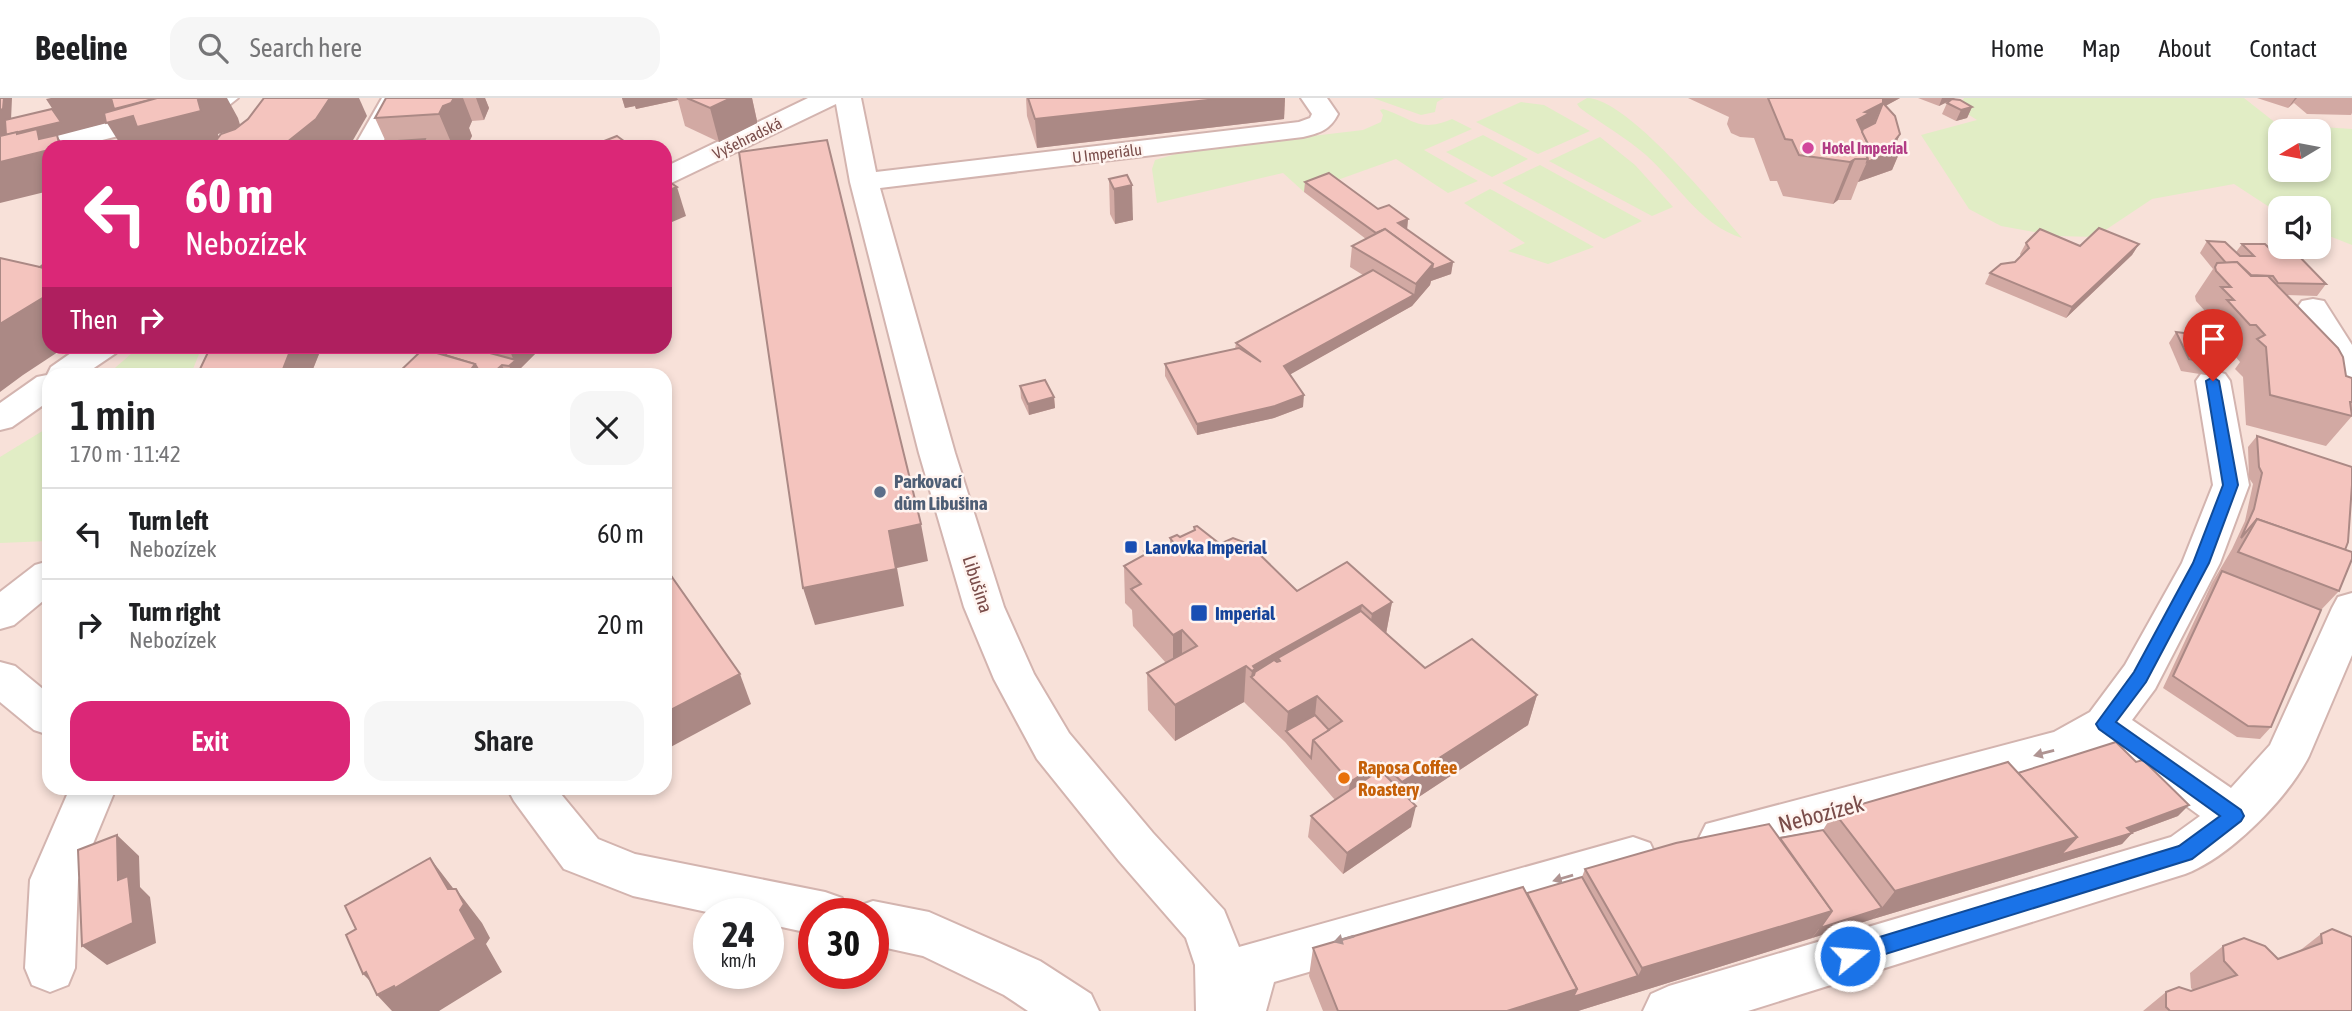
<!DOCTYPE html>
<meta charset="utf-8">
<style>
:root{--surface:#fff;--page:#f6f6f6;--text:#202124;--muted:#757577;--line:#e0e0e0;--accent:#db2777}
body{margin:0;font-family:"Asap Condensed",sans-serif;background:var(--page);color:var(--text);height:100vh;display:flex;flex-direction:column;font-size:26px;white-space:nowrap}
*{box-sizing:border-box;margin:0}
p{font-size:23px;color:var(--muted)}
.icon{flex:none;width:38px;height:38px;fill:none;stroke:currentColor;stroke-width:2;stroke-linecap:round;stroke-linejoin:round}
.map{position:relative;flex:1;overflow:hidden}
.side{position:absolute;left:42px;top:270px;width:630px;height:427px;display:flex;flex-direction:column;background:var(--surface);border-radius:21px;box-shadow:0 4px 10px #0003}
.side>*{flex:none}
.top-card{position:absolute;left:42px;top:42px;width:630px;height:214px;border-radius:21px;box-shadow:0 4px 10px #0003;background:#db2777;color:#fff;overflow:hidden}
.needle{width:46px;rotate:260deg}
.fabs{position:absolute;left:2268px;top:21px;display:grid;gap:14px}
.fabs a{display:grid;place-items:center;width:63px;height:63px;border-radius:14px;background:var(--surface);box-shadow:0 4px 10px #0003;font-size:35px}
.speed{position:absolute;left:693px;top:800px;display:flex;gap:14px;font-size:35px;font-weight:700;text-align:center}
.speed>*{display:grid;place-content:center;width:91px;height:91px;border-radius:50%;background:var(--surface);box-shadow:0 4px 10px #0003;line-height:1}
.speed small{font-size:18px;font-weight:400}
.speed .limit{border:10px solid #d22;background:#fff;color:#111}
.pin{position:absolute;display:grid;place-items:center;width:60px;height:60px;color:#fff;margin:-72px -30px;border-radius:50% 50% 50% 0;rotate:-45deg;box-shadow:0 0 7px #0007}
.pin .icon{rotate:45deg}
.me{position:absolute;width:77px;margin:-38px;rotate:73deg;stroke-linejoin:round;filter:drop-shadow(0 0 5px #0008)}
.turn{display:flex;align-items:center;gap:24px;height:147px;padding:0 28px;font-size:32px}
.turn .icon{width:91px;height:91px;stroke-width:2.5}
.turn b{display:block;font-size:49px;line-height:60px}
.then{display:flex;align-items:center;height:66px;padding:0 28px;background:#0003;gap:14px;font-size:26px}
.round{display:grid;place-items:center;flex:none;width:74px;height:74px;border-radius:21px;background:var(--page)}
.head{display:flex;align-items:center;justify-content:space-between;height:119px;padding:0 28px}
h1{font-size:42px;font-weight:600;line-height:52px}
.cta{display:flex;gap:14px;margin-top:auto;padding:14px 28px}
.cta a{flex:1;height:80px;border-radius:21px;background:var(--accent);color:#fff;font-size:28px;font-weight:600;line-height:80px;text-align:center}
.cta a+a{background:var(--page);color:var(--text)}
ul{padding:0;list-style:none}
li{display:flex;align-items:center;gap:21px;height:91px;padding:0 28px;border-top:2px solid var(--line)}
li div{flex:1}
li b{display:block;font-size:26px}
li em{font-style:normal}
header{display:flex;align-items:center;gap:42px;box-sizing:border-box;height:98px;padding:0 35px;background:var(--surface);border-bottom:2px solid var(--line)}
header strong{font-size:33px}
nav{display:flex;gap:38px;margin-inline-start:auto;font-size:24px}
.search{width:490px;height:63px;background:var(--page);display:flex;align-items:center;gap:18px;box-sizing:border-box;padding:0 24px;border-radius:21px;color:var(--muted);font-size:26px}
.map>svg:first-child{display:block}
.residential{fill:#f8e1d9;fill-rule:evenodd}
.green{fill:#e1edc5;fill-rule:evenodd}
.lines{fill:none;stroke-linecap:round;stroke-linejoin:round}
.minor-casing{stroke:#d3b4af;stroke-width:4}
.minor{fill:#fff;fill-rule:evenodd}
.wall{fill:#d2a9a3}
.shaded-wall{fill:#ab8985}
.building{fill:#f4c4be;stroke:#ab8985;stroke-width:2}
.oneway{fill:#af9492}
.route{fill:#1a73e8;stroke:#114b97;stroke-width:2}
.hotel-dot{fill:#d1479c;stroke:#fff4f0;stroke-width:2.5}
.service-dot{fill:#5c6f8a;stroke:#fff4f0;stroke-width:2.5}
.transit-dot{fill:#1a4fb4;stroke:#fff4f0;stroke-width:2.5}
.food-dot{fill:#e8710a;stroke:#fff4f0;stroke-width:2.5}
.labels{text-anchor:middle;dominant-baseline:central;stroke-width:5;stroke-linejoin:round;paint-order:stroke}
.far-street-label{font-size:16px;fill:#7a4d4a;stroke:#fff4f0}
.far-hotel-label{font-size:16px;font-weight:bold;fill:#b23c85;stroke:#fff4f0;text-anchor:start}
.service-label{font-size:19px;font-weight:bold;fill:#4e5e75;stroke:#fff4f0;text-anchor:start}
.transit-label{font-size:19px;font-weight:bold;fill:#164399;stroke:#fff4f0;text-anchor:start}
.street-label{font-size:19px;fill:#7a4d4a;stroke:#fff4f0}
.food-label{font-size:19px;font-weight:bold;fill:#c56008;stroke:#fff4f0;text-anchor:start}
.near-street-label{font-size:23px;fill:#7a4d4a;stroke:#fff4f0}
</style>
<header>
<strong>Beeline</strong>
<div class="search"><svg class="icon" aria-label="search" viewBox="0 0 24 24"><circle cx="10" cy="10" r="6"/><path d="M15 15l6 6"/></svg>Search here</div>
<nav><a>Home</a><a>Map</a><a>About</a><a>Contact</a></nav>
</header>
<div class="map">
<svg width="2352" height="913" viewBox="0 0 2352 913">
<rect width="100%" height="100%" fill="#fdefe8"/>
<path class="residential" d="M0,0H2352V913H0ZM2280,33H2319V72H2280ZM49,49H665V248H49ZM2280,110H2319V149H2280ZM49,276H665V690H49ZM709,816H768V875H709ZM814,816H873V875H814Z"/>
<g class="green">
<polygon points="1373,0 1444,0 1437,4 1435,14 1421,17"/>
<path d="M1587,0C1627,0 1716,109 1742,140C1700,127 1677,85 1646,57C1625,39 1602,26 1580,10L1577,6Z"/>
<path d="M1964,0H2244L2277,26L2352,31V147L2319,134V110H2280V116L2234,86L2152,101L2095,139L2057,138L2001,128L1969,111L1921,37L1977,22L1958,10ZM2280,33H2319V72H2280Z"/>
<polygon points="1521,4 1544,7 1590,33 1538,56 1476,24"/>
<path d="M1383,11C1414,21 1419,35 1452,21L1472,31L1424,52L1478,83L1448,95L1396,61L1304,94L1283,75L1157,105L1152,71L1155,62L1186,53L1363,32L1381,24L1383,17L1380,12Z"/>
<polygon points="1483,37 1528,61 1492,79 1446,54"/>
<polygon points="1600,39 1635,67 1673,109 1652,118 1549,63"/>
<polygon points="1540,67 1642,123 1604,141 1502,85"/>
<polygon points="1490,91 1494,93 1594,149 1548,166 1508,153 1525,145 1464,105"/>
<polygon points="139,249 193,249 199,256 191,276 108,276"/>
<polygon points="49,329 49,443 0,445 0,359"/>
</g>
<g class="lines">
<defs>
<g id="minor">
<polygon points="207,0 238,0 223,12 74,49 49,49 49,55 0,67 0,51"/>
<polygon points="382,0 408,0 380,49 354,49"/>
<path d="M808,0H861L876,74L1299,24L1310,20L1312,16L1301,0H1327L1338,16C1330,32 1320,35 1303,39L880,90L955,355L1004,509L1034,576L1069,635L1153,735L1224,812L1239,849L1633,739L1650,745L1657,760L1650,775L1274,884L1266,913H1196L1195,867L1186,840L1119,763L1037,661L994,581L964,509L919,355L850,84L836,6L665,88V69Z"/>
<polygon points="2313,201 2324,203 2352,247 2352,284 2340,281 2297,210 2302,203"/>
<polygon points="81,248 120,248 116,255 85,276 49,276 49,303 12,329 0,332 0,305 37,279 47,277 51,269"/>
<polygon points="432,248 468,248 441,276 406,276 410,269"/>
<path d="M2213,272L2225,276L2230,283L2249,387L2220,465L2155,591L2132,622L2231,690L2270,647L2332,510L2338,499L2352,495V557L2309,658C2288,700 2229,760 2185,776L1748,913H1643L1651,896L1669,888L2171,739L2200,718L2104,648L2082,662L2066,667L1804,741L1722,760L1706,754L1699,740L1706,726L2054,634L2090,614L2125,567L2182,465L2213,387L2196,283L2201,276Z"/>
<polygon points="49,463 49,498 14,527 0,531 0,494 35,467"/>
<polygon points="0,564 15,568 49,596 49,637 34,632 0,604"/>
<polygon points="70,690 116,690 78,782 75,870 68,887 50,894 32,887 25,870 30,782"/>
<polygon points="507,690 556,690 598,741 635,756 825,794 842,800 849,816 814,816 814,836 768,826 768,816 716,816 633,798 564,771 514,703"/>
<polygon points="873,803 929,814 1040,863 1091,896 1099,913 1028,913 1004,897 923,858 873,847 873,816 853,816 856,809"/>
</g>
</defs>
<use href="#minor" class="minor-casing"/>
<use href="#minor" class="minor"/>
</g>
<g class="wall">
<polygon points="386,0 485,0 489,10 484,22 472,23 469,30 472,38 468,46 460,49 363,49 386,44 375,20"/>
<polygon points="622,0 752,0 757,23 757,25 719,44 685,28 678,2 636,11 635,8 625,10"/>
<polygon points="1026,0 1285,0 1284,21 1037,50 1027,18"/>
<polygon points="1688,0 1900,0 1885,8 1900,36 1895,48 1901,51 1892,72 1858,84 1851,102 1838,102 1833,106 1783,98 1777,83 1770,83 1754,40 1740,39 1731,35 1727,26 1729,19"/>
<polygon points="1918,0 1955,0 1939,8"/>
<polygon points="2257,0 2352,0 2352,15 2351,17 2307,16 2294,5 2288,10"/>
<polygon points="1947,5 1972,9 1967,20 1956,23 1942,16"/>
<polygon points="1109,81 1133,122 1115,126 1110,116"/>
<polygon points="1305,84 1378,111 1408,121 1407,131 1453,164 1451,176 1431,183 1430,187 1412,208 1290,276 1303,309 1274,320 1197,337 1165,278 1165,266 1235,251 1236,245 1363,177 1350,169 1352,148 1366,141 1304,94"/>
<polygon points="2207,143 2236,154 2242,146 2271,152 2326,186 2317,198 2287,197 2346,278 2352,280 2352,310 2351,312 2352,318 2326,348 2246,327 2243,279 2235,271 2240,264 2234,257 2228,257 2206,232 2209,228 2201,219 2205,213 2196,203 2195,198 2213,171 2200,155"/>
<polygon points="2026,145 2080,148 2139,146 2132,157 2066,220 1985,186 1990,175 2015,164 2021,158 2020,156"/>
<polygon points="2176,234 2220,266 2212,278 2181,273 2169,245"/>
<polygon points="211,248 317,248 316,251 319,256 311,276 204,276 200,271"/>
<polygon points="454,248 547,248 548,250 541,256 536,255 520,271 521,273 517,276 397,276 445,257"/>
<polygon points="1020,288 1054,299 1055,310 1029,317 1021,300"/>
<polygon points="2257,338 2345,452 2339,493 2321,512 2271,629 2260,641 2237,639 2163,590 2212,485 2232,451 2245,423 2253,386 2249,380 2248,349"/>
<polygon points="1194,429 1297,493 1392,504 1386,536 1425,570 1537,597 1528,627 1411,704 1411,729 1343,776 1308,739 1311,718 1335,702 1285,644 1249,609 1244,604 1175,643 1148,612 1147,575 1166,565 1133,528 1132,512 1125,505 1124,468 1144,457 1144,453 1155,454 1170,446 1170,440 1180,439 1194,433"/>
<polygon points="2018,675 2178,718 2132,735 2122,746 1873,821 1578,913 1323,913 1309,878 1313,850 1527,795 1582,779 1585,771 1823,732 1834,714"/>
<polygon points="2321,836 2352,913 2143,913 2166,894 2194,893 2191,890 2190,875 2223,848 2278,861 2298,854"/>
</g>
<g class="shaded-wall">
<polygon points="4,0 12,0 11,22 61,24 46,1 51,0 227,0 238,20 241,30 218,36 219,43 216,42 219,47 213,49 122,49 107,25 57,38 65,49 49,49 49,93 0,105 0,12"/>
<polygon points="330,0 359,0 367,18 349,49 281,49"/>
<polygon points="450,0 463,0 472,23 469,30 472,38 468,46 460,49 453,49 439,16 443,8"/>
<polygon points="476,0 485,0 489,10 484,22"/>
<polygon points="622,0 677,0 678,2 636,11 635,8 625,10"/>
<polygon points="731,0 752,0 757,23 757,25 719,44 710,10"/>
<polygon points="1226,0 1285,0 1284,21 1037,50 1035,21"/>
<polygon points="1874,0 1900,0 1880,11 1866,45 1861,46 1857,22"/>
<polygon points="1942,0 1955,0 1939,8"/>
<polygon points="2295,0 2297,0 2288,10"/>
<polygon points="1972,9 1967,20 1956,23 1961,12"/>
<polygon points="1900,36 1892,54 1901,51 1892,72 1858,84 1867,64 1892,46"/>
<polygon points="425,41 429,49 422,49"/>
<polygon points="1855,61 1838,102 1833,106 1850,64"/>
<polygon points="1132,87 1133,122 1115,126 1114,91"/>
<polygon points="677,89 686,118 665,127 665,94"/>
<polygon points="1408,121 1407,132 1398,125"/>
<polygon points="2139,146 2132,157 2066,220 2072,209"/>
<polygon points="1453,164 1451,176 1431,183 1430,187 1412,208 1284,280 1284,268 1414,197 1416,186 1433,166"/>
<polygon points="49,196 49,248 67,248 23,277 0,294 0,226"/>
<polygon points="292,248 317,248 316,251 319,256 311,276 287,276 283,271"/>
<polygon points="508,248 533,248 536,255 520,271 521,273 517,276 513,276 509,268 514,263"/>
<polygon points="538,248 547,248 548,250 541,256"/>
<polygon points="475,266 481,276 472,276 470,273"/>
<polygon points="502,267 506,276 492,276"/>
<polygon points="1304,297 1303,309 1274,320 1197,337 1197,326"/>
<polygon points="1054,299 1055,310 1029,317 1028,306"/>
<polygon points="921,426 928,463 897,470 904,508 815,527 803,490 889,433"/>
<polygon points="1392,504 1385,541 1366,553 1372,516"/>
<polygon points="1362,507 1356,543 1280,563 1278,560 1275,591 1251,579 1253,568"/>
<polygon points="1182,532 1182,568 1173,573 1173,537"/>
<polygon points="1246,568 1244,604 1175,643 1175,607"/>
<polygon points="740,576 751,606 665,652 665,615"/>
<polygon points="1537,597 1528,627 1396,714 1402,684"/>
<polygon points="1317,598 1314,628 1286,633 1288,614"/>
<polygon points="1381,664 1376,693 1346,713 1350,684"/>
<polygon points="2189,707 2178,718 2132,735 2122,746 1873,821 1895,793 2077,739 2127,730"/>
<polygon points="1416,708 1411,729 1343,776 1347,755"/>
<polygon points="117,737 139,758 140,789 150,799 156,845 107,867 82,848 118,782"/>
<polygon points="430,760 456,794 456,791 482,825 490,840 486,846 502,874 439,913 392,913 377,897 382,895 363,876 448,791"/>
<polygon points="1882,810 1873,821 1812,840 1820,830"/>
<polygon points="1832,813 1812,840 1578,913 1507,913 1577,891 1638,878 1642,870"/>
</g>
<g class="building">
<polygon points="0,0 4,0 3,11 0,12"/>
<polygon points="111,0 157,0 114,11"/>
<polygon points="157,0 208,0 198,2 201,13 137,29 133,18 106,25 104,15"/>
<polygon points="264,0 330,0 316,21 281,49 211,49 219,43 216,42 221,36 235,31 248,21"/>
<polygon points="386,0 454,0 451,5 443,8 439,16 375,20"/>
<polygon points="687,0 731,0 710,10"/>
<polygon points="1028,0 1226,0 1035,21"/>
<polygon points="1768,0 1883,0 1883,5 1865,14 1870,15 1857,22 1868,46 1861,46 1868,61 1855,61 1850,64 1799,57 1792,42 1785,41"/>
<polygon points="1952,1 1960,2 1972,9 1961,12 1947,5"/>
<polygon points="1883,5 1895,18 1900,36 1892,46 1901,51 1867,64 1868,61 1865,53 1868,46 1862,34 1863,31 1875,25"/>
<polygon points="52,11 61,24 6,37 5,22"/>
<polygon points="37,31 39,41 57,37 60,49 49,49 49,52 0,64 0,38 17,34 17,36"/>
<polygon points="617,38 632,49 589,49"/>
<polygon points="425,41 422,49 363,49 368,45"/>
<polygon points="827,42 921,426 889,433 896,471 803,490 739,54"/>
<polygon points="1329,75 1378,111 1389,107 1408,121 1398,125 1453,164 1432,172 1433,166 1385,131 1376,135 1305,84"/>
<polygon points="1127,77 1132,87 1114,91 1109,81"/>
<polygon points="665,81 677,89 665,94"/>
<polygon points="2099,130 2139,146 2072,209 1990,175 2001,166 2015,164 2029,150 2026,145 2040,131 2080,148"/>
<polygon points="1385,131 1433,166 1416,186 1352,148"/>
<polygon points="2207,143 2225,144 2240,158 2254,158 2242,146 2265,146 2271,152 2293,152 2326,186 2278,185 2273,178 2251,177 2237,164 2226,165"/>
<polygon points="0,160 49,171 49,196 0,226"/>
<polygon points="49,162 49,171 40,169"/>
<polygon points="2237,164 2251,178 2268,178 2338,250 2343,259 2346,278 2352,280 2352,304 2350,304 2352,318 2270,297 2266,249 2257,241 2265,237 2256,227 2250,227 2227,202 2234,202 2221,189 2231,189 2216,173 2215,169 2217,165"/>
<polygon points="1373,172 1414,197 1284,268 1304,297 1275,308 1197,326 1165,266 1239,250 1261,264 1236,245"/>
<polygon points="2176,234 2208,238 2220,266 2189,261"/>
<polygon points="211,248 292,248 283,271 200,271"/>
<polygon points="454,248 464,248 516,262 509,268 502,267 492,276 481,276 475,266 445,257"/>
<polygon points="423,251 475,266 470,273 474,274 472,276 397,276"/>
<polygon points="1045,282 1054,299 1028,306 1020,288"/>
<polygon points="2257,338 2352,369 2352,387 2348,444 2345,452 2257,421 2241,440 2254,411 2262,375 2259,369"/>
<polygon points="2257,421 2352,454 2352,461 2339,493 2238,454"/>
<polygon points="1197,428 1220,446 1233,440 1249,446 1297,493 1347,464 1392,504 1372,516 1362,507 1253,568 1255,571 1252,573 1246,568 1175,607 1147,575 1197,548 1182,532 1173,537 1131,491 1141,486 1124,468 1146,456 1144,453 1151,449 1155,454 1173,444 1170,440 1177,437 1180,439 1195,432 1194,429"/>
<polygon points="665,472 667,472 740,576 665,615"/>
<polygon points="2222,473 2321,512 2271,629 2248,628 2173,578"/>
<polygon points="1361,513 1425,570 1472,541 1537,597 1402,684 1381,664 1350,684 1313,642 1342,623 1317,598 1288,614 1251,579 1254,577 1255,574 1274,562 1277,564 1280,563 1278,560"/>
<polygon points="1315,617 1329,632 1313,642 1311,660 1286,633"/>
<polygon points="2116,644 2136,664 2143,662 2189,707 2127,730 2132,735 2060,757 2077,739 2018,675"/>
<polygon points="2008,664 2077,739 1895,793 1834,714"/>
<polygon points="1380,672 1416,708 1347,755 1311,718"/>
<polygon points="1769,726 1832,813 1642,870 1585,771 1676,745"/>
<polygon points="1823,732 1882,810 1820,830 1832,813 1780,740"/>
<polygon points="117,737 118,782 128,778 133,825 82,848 78,752"/>
<polygon points="430,760 448,791 456,791 464,806 460,812 476,841 395,890 394,888 377,897 366,874 363,876 346,837 356,831 345,808"/>
<polygon points="1582,779 1638,878 1573,899 1577,891 1527,795"/>
<polygon points="1523,789 1577,891 1507,913 1338,913 1313,850"/>
<polygon points="2332,831 2352,839 2352,913 2170,913 2166,909 2166,894 2179,889 2191,893 2237,877 2224,863 2223,848 2244,840 2265,848 2278,861 2322,845 2321,836"/>
</g>
<defs><path id="oneway-solid" d="M-6-.8H1V-3.2L6.5 0L1 3.2V.8H-6Z" transform="scale(1.75)"/></defs>
<g class="oneway">
<use href="#oneway-solid" transform="translate(2044 655) rotate(165)"/>
<use href="#oneway-solid" transform="translate(1563 780) rotate(164)"/>
<use href="#oneway-solid" transform="translate(1344 841) rotate(164)"/>
</g>
<polygon class="route" points="2213,279 2219,283 2238,387 2209,465 2146,584 2116,624 2241,712 2244,718 2241,723 2192,761 1850,867 1842,864 1839,858 1842,851 1850,848 2179,748 2220,718 2099,631 2096,626 2134,574 2193,465 2223,387 2206,283"/>
<circle class="hotel-dot" cx="1808" cy="50" r="7"/>
<circle class="service-dot" cx="880" cy="394" r="7"/>
<g class="transit-dot">
<rect x="1124" y="442" width="14" height="14" rx="3.5"/>
<rect x="1190" y="506" width="18" height="18" rx="3.5"/>
</g>
<circle class="food-dot" cx="1344" cy="680" r="7"/>
<g class="labels">
<g class="far-street-label">
<text transform="translate(747 40) rotate(-26)">Vyšehradská</text>
<text transform="translate(1107 55) rotate(-7)">U Imperiálu</text>
</g>
<g class="far-hotel-label">
<text x="1822" y="50">Hotel Imperial</text>
</g>
<g class="service-label">
<text x="894" y="383">Parkovací<tspan x="894" dy="22">dům Libušina</tspan></text>
</g>
<g class="transit-label">
<text x="1145" y="449">Lanovka Imperial</text>
<text x="1215" y="515">Imperial</text>
</g>
<g class="street-label">
<text transform="translate(978 486) rotate(72)">Libušina</text>
</g>
<g class="food-label">
<text x="1358" y="669">Raposa Coffee<tspan x="1358" dy="22">Roastery</tspan></text>
</g>
<g class="near-street-label">
<text transform="translate(1821 716) rotate(-15)">Nebozízek</text>
</g>
</g>
</svg>
<div class="fabs">
<a><svg class="needle" viewBox="-14 -14 28 28"><path d="M0-13l5 13h-10z" fill="#e53935"/><path d="M0 13l5-13h-10z" fill="#757577"/></svg></a>
<a><svg class="icon" aria-label="sound" viewBox="0 0 24 24"><path d="M4 9h4l5-4v14l-5-4H4zM17 9q2 3 0 6"/></svg></a>
</div>
<div class="speed"><div>24<small>km/h</small></div><div class="limit">30</div></div>
<div class="pin" style="left:2213px;top:283px;background:#d93025"><svg class="icon" aria-label="arrive" viewBox="0 0 24 24"><path d="M6 21V4h12l-3 4 3 4H6"/></svg></div>
<svg class="me" style="left:1850px;top:858px" viewBox="-20 -20 40 40"><circle r="17" fill="#1a73e8" stroke="#fff" stroke-width="3"/><path d="M0-11L8 9 0 5-8 9z" fill="#fff"/></svg>
<div class="top-card">
<div class="turn"><svg class="icon" aria-label="left" viewBox="0 0 24 24"><path d="M17 20v-9H6M10 6l-5 5 5 5"/></svg><div><b>60 m</b>Nebozízek</div></div>
<div class="then">Then<svg class="icon" aria-label="right" viewBox="0 0 24 24"><path d="M7 20v-9h11M14 6l5 5-5 5"/></svg></div>
</div>
<section class="side">
<div class="head"><div><h1>1 min</h1><p>170 m · 11:42</p></div><a class="round"><svg class="icon" aria-label="close" viewBox="0 0 24 24"><path d="M6 6l12 12M18 6L6 18"/></svg></a></div>
<ul>
<li><svg class="icon" aria-label="left" viewBox="0 0 24 24"><path d="M17 20v-9H6M10 6l-5 5 5 5"/></svg><div><b>Turn left</b><p>Nebozízek</p></div><em>60 m</em></li>
<li><svg class="icon" aria-label="right" viewBox="0 0 24 24"><path d="M7 20v-9h11M14 6l5 5-5 5"/></svg><div><b>Turn right</b><p>Nebozízek</p></div><em>20 m</em></li>
</ul>
<div class="cta"><a>Exit</a><a>Share</a></div>
</section>
</div>
